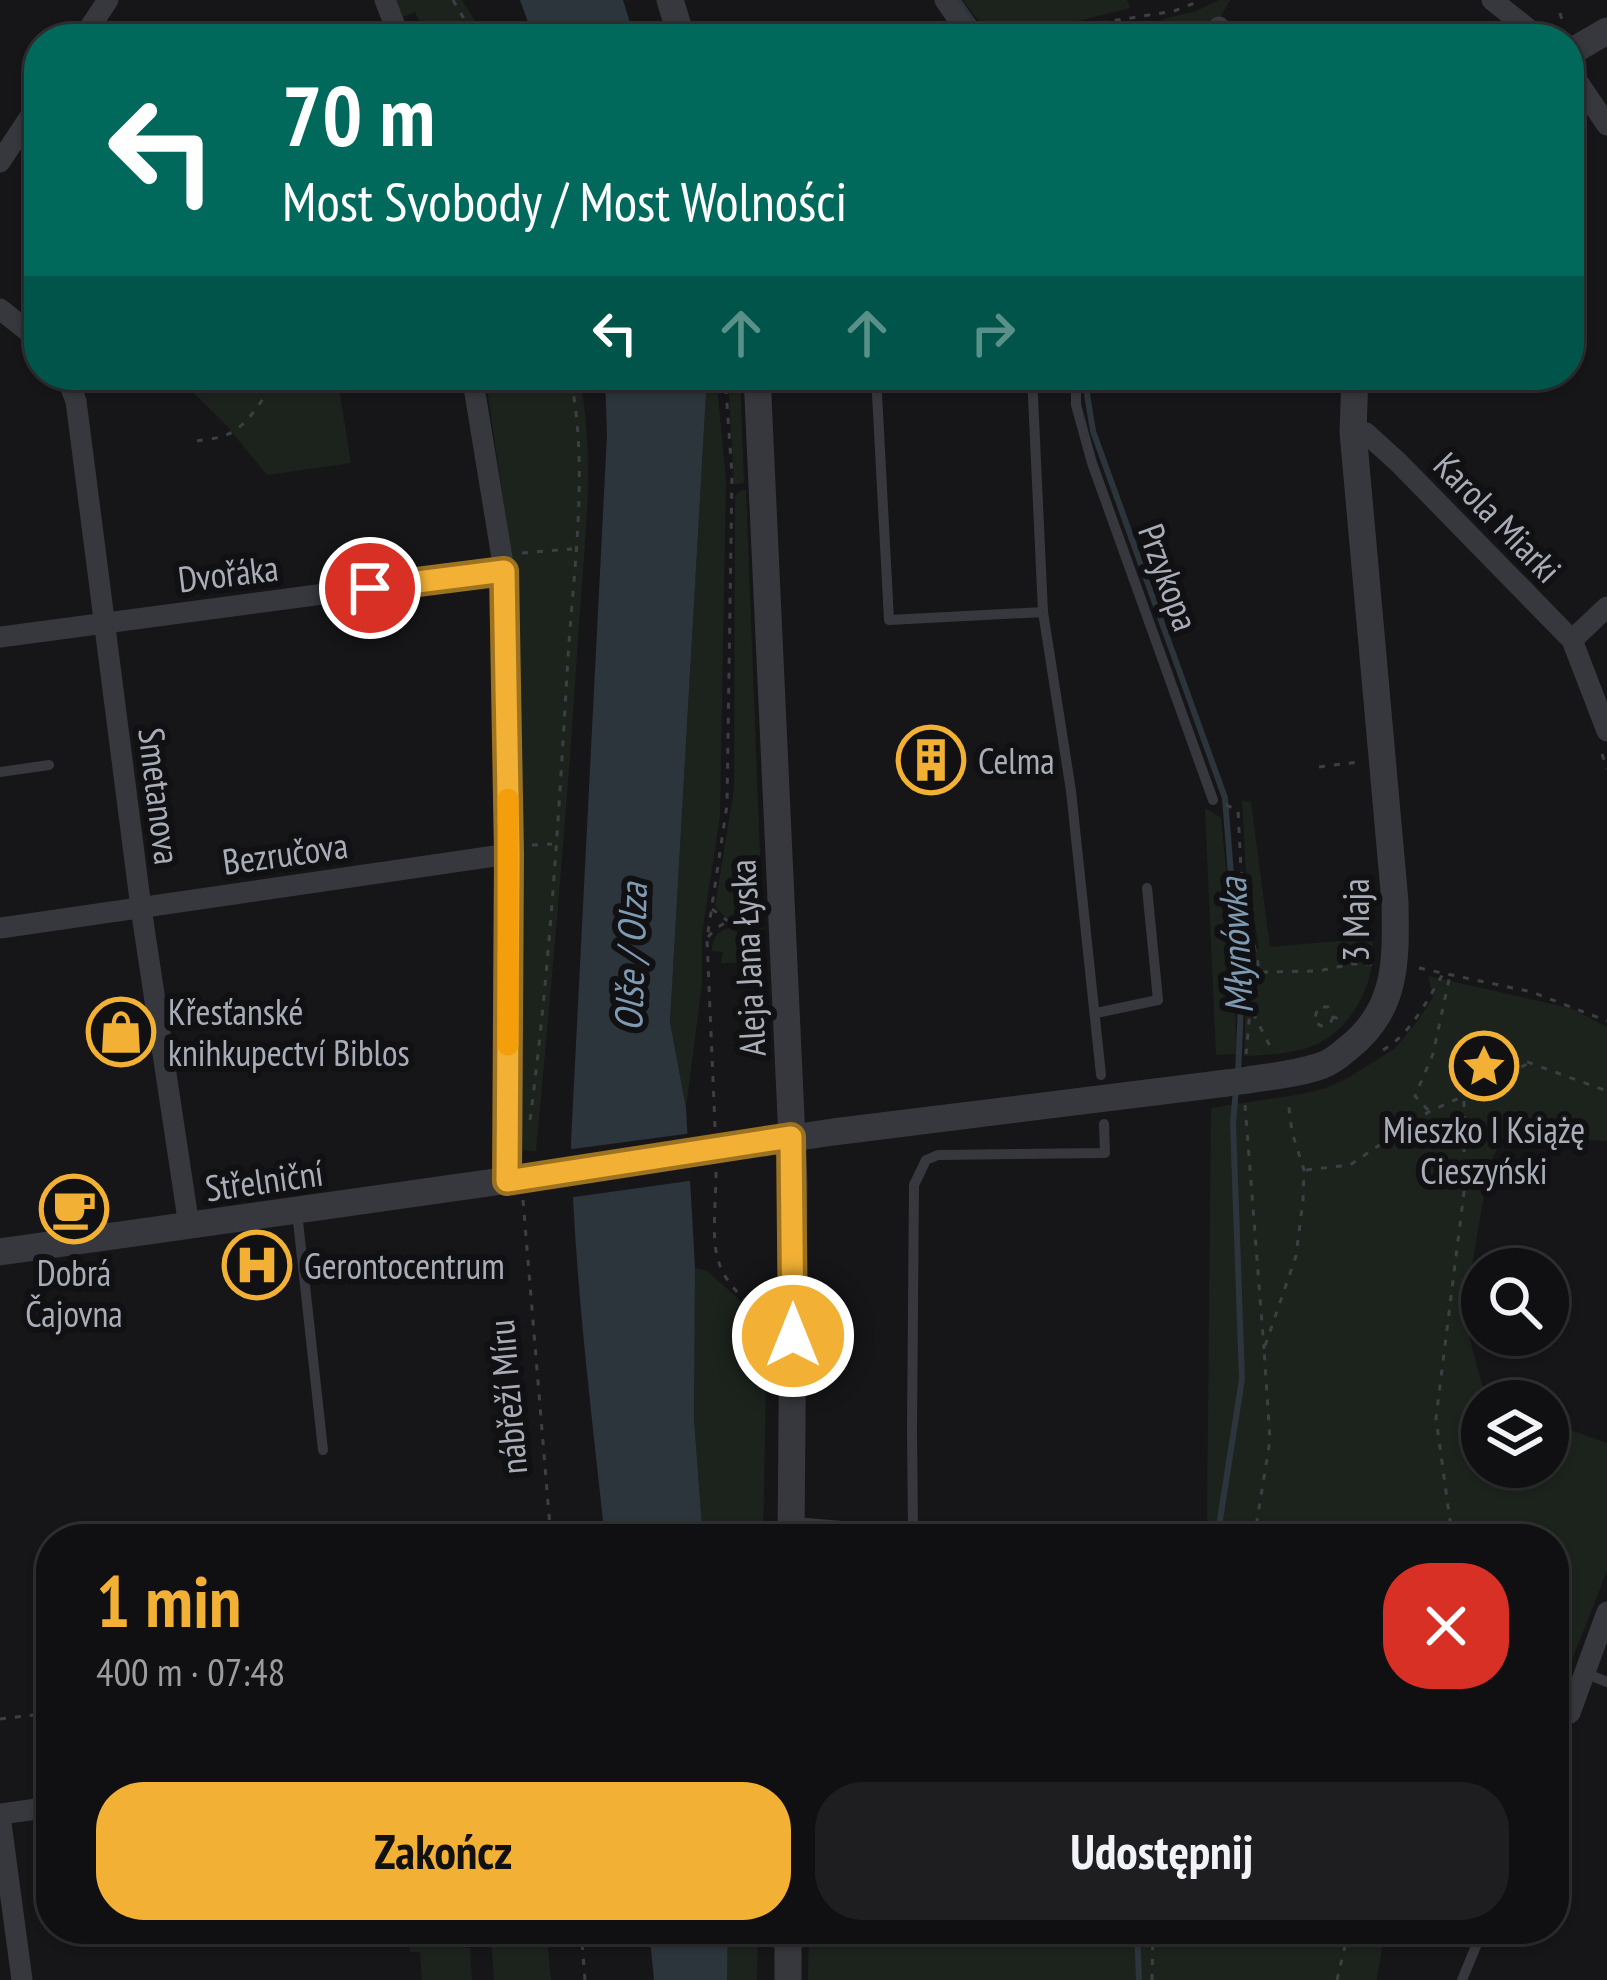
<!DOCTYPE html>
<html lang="pl">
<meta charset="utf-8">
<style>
:root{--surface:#101012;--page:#1e1e20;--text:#f1f3f6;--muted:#9c9d9f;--line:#303032;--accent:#f2b134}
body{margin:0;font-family:"PT Sans Narrow",sans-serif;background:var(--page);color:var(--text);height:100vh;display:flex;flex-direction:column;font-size:45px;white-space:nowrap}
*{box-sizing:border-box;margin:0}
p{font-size:39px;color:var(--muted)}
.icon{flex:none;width:66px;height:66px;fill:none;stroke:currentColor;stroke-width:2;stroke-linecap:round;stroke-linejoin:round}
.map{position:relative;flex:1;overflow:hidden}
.side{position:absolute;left:36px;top:1524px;width:1533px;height:420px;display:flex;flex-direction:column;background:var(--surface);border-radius:48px;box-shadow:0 3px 9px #0004,0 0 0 3px var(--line)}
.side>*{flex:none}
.banner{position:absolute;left:24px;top:24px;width:1560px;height:366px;border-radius:48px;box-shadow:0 3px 9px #0004,0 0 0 3px var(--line);background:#00695c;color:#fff;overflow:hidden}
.tools{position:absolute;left:1461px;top:1248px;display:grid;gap:24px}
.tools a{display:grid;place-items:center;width:108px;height:108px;border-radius:50%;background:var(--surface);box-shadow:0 3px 9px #0004,0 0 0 3px var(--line);font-size:60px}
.pin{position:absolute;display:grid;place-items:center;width:102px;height:102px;color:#fff;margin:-51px;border:6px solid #fff;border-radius:50%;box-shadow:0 3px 12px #0007}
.me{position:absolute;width:132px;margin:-66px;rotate:0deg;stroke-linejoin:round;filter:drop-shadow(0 0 9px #0008)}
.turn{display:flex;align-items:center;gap:42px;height:252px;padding:0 60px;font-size:54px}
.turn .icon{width:156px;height:156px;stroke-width:2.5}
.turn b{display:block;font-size:84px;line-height:102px}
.lanes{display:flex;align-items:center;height:114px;padding:0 60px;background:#0003;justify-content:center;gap:60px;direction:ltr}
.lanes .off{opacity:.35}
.round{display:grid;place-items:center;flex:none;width:126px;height:126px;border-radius:48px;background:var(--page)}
.summary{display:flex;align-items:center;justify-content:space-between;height:204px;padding:0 60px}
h1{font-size:72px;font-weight:800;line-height:90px;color:var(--accent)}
.action{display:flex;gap:24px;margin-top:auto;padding:24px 60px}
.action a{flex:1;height:138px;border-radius:48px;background:var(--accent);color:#111;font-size:48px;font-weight:800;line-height:138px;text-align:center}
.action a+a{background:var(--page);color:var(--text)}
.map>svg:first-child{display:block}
.green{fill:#1c231d}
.water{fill:#2c353c}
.pier{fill:#161618}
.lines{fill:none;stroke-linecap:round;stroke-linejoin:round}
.stream{stroke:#2c353c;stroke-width:6}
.path{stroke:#3d3f44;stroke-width:3;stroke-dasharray:6 9;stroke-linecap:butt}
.service{stroke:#37383d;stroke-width:10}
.minor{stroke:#37383d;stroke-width:21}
.tertiary{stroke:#37383d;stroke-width:27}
.tertiary-bridge{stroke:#37383d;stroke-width:27}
.route-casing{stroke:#9d7322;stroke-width:30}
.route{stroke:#f2b134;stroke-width:21}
.slow{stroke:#f59e0b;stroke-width:21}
.labels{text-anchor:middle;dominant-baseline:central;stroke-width:12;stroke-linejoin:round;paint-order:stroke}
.street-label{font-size:36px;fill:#a8adb8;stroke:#111113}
.poi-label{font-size:36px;fill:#a8adb8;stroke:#111113;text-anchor:start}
.water-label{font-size:39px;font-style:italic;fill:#7f9bb3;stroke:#111113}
</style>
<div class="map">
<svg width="1607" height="1980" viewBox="0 0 1607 1980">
<rect width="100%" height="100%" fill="#161618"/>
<g class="green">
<polygon points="393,0 462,0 486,39 428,39 415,12 401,18"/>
<polygon points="963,0 1127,0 1130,8 1066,24 1041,39 992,39"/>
<polygon points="1219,0 1230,0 1208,39 1168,39 1163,19 1196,11"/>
<polygon points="180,375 337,375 351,463 267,475 227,426 180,380"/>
<path d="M485,375H579C597,461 583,553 578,640C567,811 552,981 536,1151L513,1150L514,573Z"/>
<polygon points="707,375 716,375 726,480 720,816 702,934 702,984 686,1108 670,1022"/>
<polygon points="728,375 740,375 744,483 734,485"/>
<polygon points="746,490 763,932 762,936 724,916 715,906 734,789 735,496 740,491"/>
<path d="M1242,801L1251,802L1270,947L1372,938C1378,981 1352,1032 1310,1047C1294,1053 1261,1056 1244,1056L1247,963L1259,947L1246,875Z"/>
<polygon points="1205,808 1221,818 1235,962 1236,1054 1216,1055"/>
<path d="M729,928L763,947L764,962L721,963L723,952L712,951C713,938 716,932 729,928Z"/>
<polygon points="1428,976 1570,1008 1607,1027 1607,1141 1504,1136 1489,1165 1472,1266 1469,1336 1486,1399 1489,1401 1482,1401 1482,1467 1548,1467 1548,1422 1607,1443 1607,1571 1555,1703 1554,1539 1203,1539 1207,1524 1211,1108 1302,1094 1326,1088 1348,1078 1394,1049 1417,1022 1433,997"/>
<polygon points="695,1268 707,1271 767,1324 763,1539 703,1539 694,1419"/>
<polygon points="407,1929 464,1929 466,1948 470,1948 472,1980 422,1980 420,1952 410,1952"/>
<polygon points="490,1929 546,1929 551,1980 494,1980"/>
<polygon points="728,1929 758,1929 757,1980 727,1980"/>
<polygon points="809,1929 1385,1929 1377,1980 808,1980"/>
</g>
<g class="water">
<polygon points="520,0 623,0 635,39 534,39"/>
<path d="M605,375L707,376L670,1022L686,1108L695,1268L694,1419L703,1539H605C591,1407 574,1275 571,1142L607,435Z"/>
<polygon points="649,1929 728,1929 727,1980 654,1980"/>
</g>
<polygon class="pier" points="693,1133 696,1180 567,1198 565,1150"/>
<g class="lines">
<g class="stream">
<polyline points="958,0 985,39"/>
<polyline points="1084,375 1093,431 1225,798 1241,1003 1238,1076"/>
<polyline points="1217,1539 1242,1379 1233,1123 1236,1089"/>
<polyline points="1137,1929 1139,1980"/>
</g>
<g class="path">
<polyline points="453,0 476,39"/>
<polyline points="1560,13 1564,27"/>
<polyline points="1058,39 1093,24 1174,11 1202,0"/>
<path d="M261,375C273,385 289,392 299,375"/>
<polyline points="1395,375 1407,388"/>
<path d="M197,441C206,439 217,439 226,435C246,428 268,395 274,375"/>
<polyline points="522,553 572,549"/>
<polyline points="1602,754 1607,769"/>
<polyline points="1319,767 1358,762"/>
<polyline points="1226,805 1238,810 1242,889 1260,973 1249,1021 1246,1054"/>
<polyline points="532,845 552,844"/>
<polyline points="712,909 728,921"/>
<polyline points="708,937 715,929 728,921 759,940"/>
<polyline points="1419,968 1532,992 1607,1021"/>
<polyline points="1262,972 1318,971 1352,964 1372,964"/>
<polyline points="1253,1013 1273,1052"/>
<polyline points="1333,1017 1330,1024 1321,1026 1314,1021 1318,1007 1328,1007 1333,1017 1346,1021"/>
<path d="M1383,1050C1411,1034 1427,1000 1443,974"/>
<polyline points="1245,1105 1264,1349"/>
<polyline points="1428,1110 1415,1096 1433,1054 1450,975"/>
<path d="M530,1120C550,967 559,811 568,657C574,564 589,467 570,375"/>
<polyline points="715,1127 707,939 727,805 732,475 725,375"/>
<polyline points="1306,1170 1350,1165 1430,1111 1464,1096 1465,1074 1478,1044 1607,1091"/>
<path d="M716,1172C715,1249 702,1272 771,1320"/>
<polyline points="523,1200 551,1539"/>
<polyline points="1254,1539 1270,1440 1264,1349 1296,1256 1303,1200 1304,1170 1292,1132 1288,1100"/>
<polyline points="1449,1539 1451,1528 1436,1418 1464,1192 1464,1096 1531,1062"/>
<polyline points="1554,1642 1569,1648"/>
<polyline points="0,1719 51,1713"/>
<polyline points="581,1929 585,1980"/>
<polyline points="1152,1980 1153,1929"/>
<polyline points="1337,1980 1349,1929"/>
</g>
<g class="service">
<polyline points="876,375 889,620 1043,612 1032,375"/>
<polyline points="1076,375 1076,405 1092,463 1213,800"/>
<polyline points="1043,612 1071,791 1101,1075"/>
<polyline points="0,772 49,765"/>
<polyline points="1096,1013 1158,1000 1147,888"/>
<polyline points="297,1212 323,1450"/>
<polyline points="795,1522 913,1532"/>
<polyline points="972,1539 913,1532 912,1430 914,1185 926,1160 938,1155 1105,1153 1104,1124"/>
<polyline points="1099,1539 1195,1533"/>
<polyline points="1585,1673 1607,1682"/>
<polyline points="1554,1752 1570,1713"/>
<polyline points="1462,1980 1483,1929"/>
</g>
<g class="minor">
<polyline points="385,0 400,39"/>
<polyline points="945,0 972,39"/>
<polyline points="1492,0 1541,39"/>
<polyline points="1219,27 1228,39"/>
<polyline points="82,39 108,0"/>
<polyline points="1569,69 1607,125"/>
<polyline points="0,162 39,103"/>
<polyline points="0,309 39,340"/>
<polyline points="66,375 76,401 141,908 189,1226"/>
<polyline points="472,375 504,570 509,854 507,1181"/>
<polyline points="1353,432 1366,433 1399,463 1572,640 1607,731"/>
<polyline points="0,637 504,570"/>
<polyline points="1572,640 1607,607"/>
<polyline points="0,928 509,854"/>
<polyline points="1570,1713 1607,1612"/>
<polyline points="0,1814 51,1807"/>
<polyline points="0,1816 22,1980"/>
</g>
<g class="tertiary">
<polyline points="670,0 682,39"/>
<polyline points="1569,53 1607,31"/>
<polyline points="757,375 794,1183 791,1539"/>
<path d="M1248,1080C1273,1076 1299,1074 1323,1065C1332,1062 1340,1055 1347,1049C1398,1010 1396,960 1395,902L1353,432L1355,375"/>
<polyline points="740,1146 833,1132 1227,1083"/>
<polyline points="0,1252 538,1176"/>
<polyline points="788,1980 788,1929"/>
</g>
<g class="tertiary-bridge">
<polyline points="1227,1083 1248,1080"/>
<polyline points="538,1176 740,1146"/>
</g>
</g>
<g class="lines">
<defs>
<polyline id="route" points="370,588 504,571 509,854 507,1181 791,1137 793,1336"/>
</defs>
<use href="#route" class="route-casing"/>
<use href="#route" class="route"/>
<polyline class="slow" points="508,799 508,1045"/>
</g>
<defs>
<symbol id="building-ring" viewBox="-11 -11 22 22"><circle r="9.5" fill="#111113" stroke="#f2b134" stroke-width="1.5"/><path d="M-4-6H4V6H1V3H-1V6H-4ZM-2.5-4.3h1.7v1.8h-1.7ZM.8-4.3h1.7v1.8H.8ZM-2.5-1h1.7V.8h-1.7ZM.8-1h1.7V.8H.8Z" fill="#f2b134"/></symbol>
<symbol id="shop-ring" viewBox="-11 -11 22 22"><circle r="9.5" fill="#111113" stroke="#f2b134" stroke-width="1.5"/><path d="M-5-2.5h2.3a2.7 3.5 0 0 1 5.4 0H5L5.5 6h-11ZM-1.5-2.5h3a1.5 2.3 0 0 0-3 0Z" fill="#f2b134"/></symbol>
<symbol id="sight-ring" viewBox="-11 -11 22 22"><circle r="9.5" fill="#111113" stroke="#f2b134" stroke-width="1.5"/><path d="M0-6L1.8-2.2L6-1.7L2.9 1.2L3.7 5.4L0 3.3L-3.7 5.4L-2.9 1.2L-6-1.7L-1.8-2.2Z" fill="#f2b134"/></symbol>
<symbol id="cafe-ring" viewBox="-11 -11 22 22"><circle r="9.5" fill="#111113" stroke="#f2b134" stroke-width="1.5"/><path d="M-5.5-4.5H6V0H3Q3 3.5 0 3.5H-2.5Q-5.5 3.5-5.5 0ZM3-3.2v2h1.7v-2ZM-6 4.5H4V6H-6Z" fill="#f2b134"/></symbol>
<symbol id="hospital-ring" viewBox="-11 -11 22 22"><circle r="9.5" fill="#111113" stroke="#f2b134" stroke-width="1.5"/><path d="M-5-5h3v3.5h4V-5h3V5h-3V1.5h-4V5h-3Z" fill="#f2b134"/></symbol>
</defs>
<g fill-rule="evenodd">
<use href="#building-ring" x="893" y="722" width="76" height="76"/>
<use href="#shop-ring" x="83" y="994" width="76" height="76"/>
<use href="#sight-ring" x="1446" y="1028" width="76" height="76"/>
<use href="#cafe-ring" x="36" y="1171" width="76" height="76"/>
<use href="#hospital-ring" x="219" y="1227" width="76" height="76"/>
</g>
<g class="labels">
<g class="street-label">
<text transform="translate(1498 517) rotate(46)">Karola Miarki</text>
<text transform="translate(228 573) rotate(-7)">Dvořáka</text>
<text transform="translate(1169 577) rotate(70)">Przykopa</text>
<text transform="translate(160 796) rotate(83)">Smetanova</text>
<text transform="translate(285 853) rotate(-8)">Bezručova</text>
<text transform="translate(1355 920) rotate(-90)">3 Maja</text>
<text transform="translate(747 958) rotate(-93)">Aleja Jana Łyska</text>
<text transform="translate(264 1180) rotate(-8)">Střelniční</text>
<text transform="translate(507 1397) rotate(-95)">nábřeží Míru</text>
</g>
<g class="poi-label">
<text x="978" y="760">Celma</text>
<text x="168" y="1011">Křesťanské<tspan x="168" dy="41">knihkupectví Biblos</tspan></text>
<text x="1484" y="1129" text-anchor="middle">Mieszko I Książę<tspan x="1484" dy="41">Cieszyński</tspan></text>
<text x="304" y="1265">Gerontocentrum</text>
<text x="74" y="1272" text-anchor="middle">Dobrá<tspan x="74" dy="41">Čajovna</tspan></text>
</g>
<g class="water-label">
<text transform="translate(1235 946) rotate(-93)">Młynówka</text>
<text transform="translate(630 957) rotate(-88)">Olše / Olza</text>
</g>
</g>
</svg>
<div class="tools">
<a><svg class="icon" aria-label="search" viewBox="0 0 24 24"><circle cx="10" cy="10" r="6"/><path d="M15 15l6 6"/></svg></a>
<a><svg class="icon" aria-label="layers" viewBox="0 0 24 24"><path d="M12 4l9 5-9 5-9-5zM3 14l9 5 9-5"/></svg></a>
</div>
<div class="pin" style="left:370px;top:588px;background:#d93025"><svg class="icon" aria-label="arrive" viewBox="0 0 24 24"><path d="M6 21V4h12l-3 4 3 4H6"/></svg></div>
<svg class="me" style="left:793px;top:1336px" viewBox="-20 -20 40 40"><circle r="17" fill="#f2b134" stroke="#fff" stroke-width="3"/><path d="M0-11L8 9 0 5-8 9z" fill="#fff"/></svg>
<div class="banner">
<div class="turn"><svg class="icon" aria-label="left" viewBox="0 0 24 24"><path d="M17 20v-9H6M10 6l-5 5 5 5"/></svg><div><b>70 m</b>Most Svobody / Most Wolności</div></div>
<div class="lanes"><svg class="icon" aria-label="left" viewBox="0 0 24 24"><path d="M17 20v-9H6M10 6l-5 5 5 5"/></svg><svg class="icon off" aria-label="ahead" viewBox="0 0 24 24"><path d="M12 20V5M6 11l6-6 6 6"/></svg><svg class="icon off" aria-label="ahead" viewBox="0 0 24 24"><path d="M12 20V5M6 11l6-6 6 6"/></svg><svg class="icon off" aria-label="right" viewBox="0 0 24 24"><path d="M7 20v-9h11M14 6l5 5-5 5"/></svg></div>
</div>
<section class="side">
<div class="summary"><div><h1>1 min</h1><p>400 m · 07:48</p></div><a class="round" style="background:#d93025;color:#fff"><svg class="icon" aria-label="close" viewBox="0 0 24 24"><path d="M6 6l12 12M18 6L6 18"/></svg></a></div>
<div class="action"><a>Zakończ</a><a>Udostępnij</a></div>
</section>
</div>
